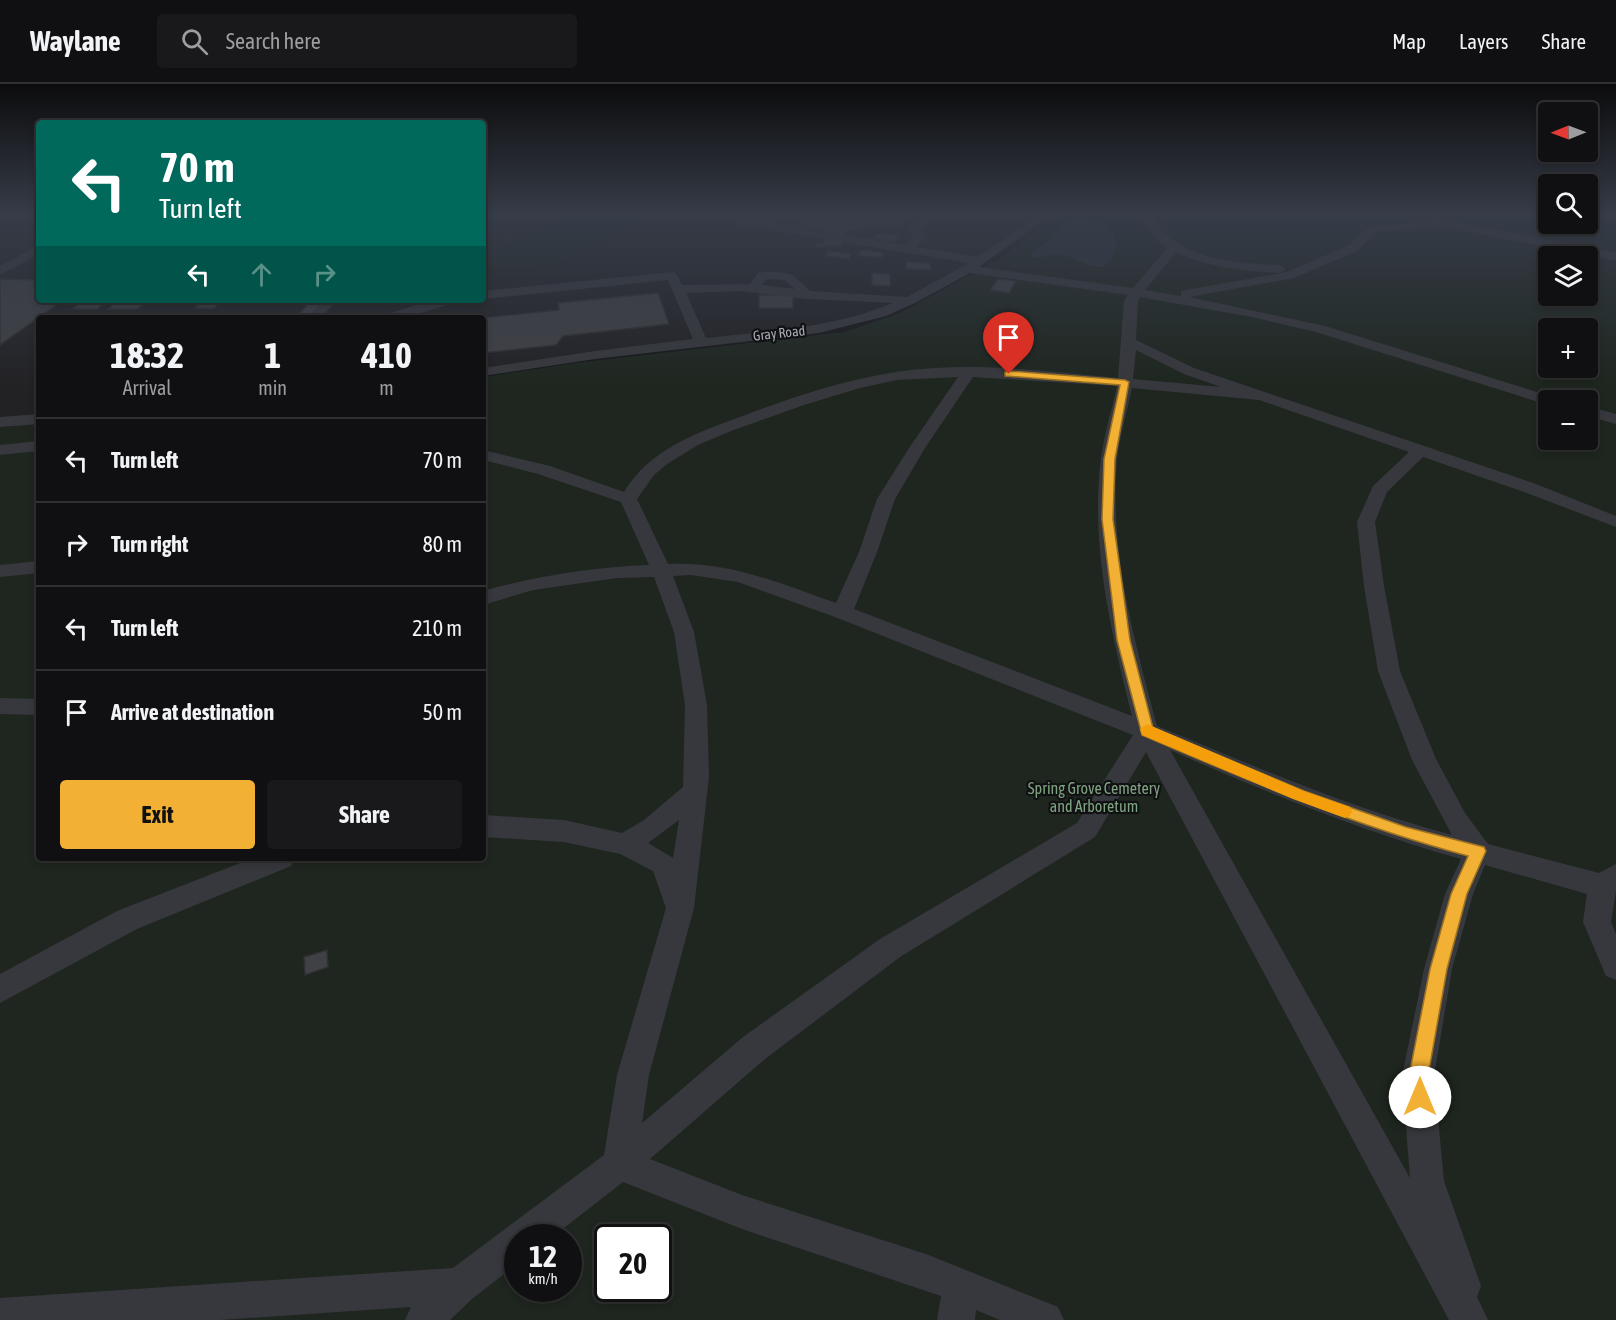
<!DOCTYPE html>
<meta charset="utf-8">
<style>
:root{--surface:#101012;--page:#19191b;--text:#f1f3f6;--muted:#9c9d9f;--line:#303032;--accent:#f2b134}
body{margin:0;font-family:"Asap Condensed",sans-serif;background:var(--page);color:var(--text);height:100vh;display:flex;flex-direction:column;font-size:22px;white-space:nowrap}
*{box-sizing:border-box;margin:0}
p{font-size:20px;color:var(--muted)}
.icon{flex:none;width:33px;height:33px;fill:none;stroke:currentColor;stroke-width:2;stroke-linecap:round;stroke-linejoin:round}
.map{position:relative;flex:1;overflow:hidden}
.sheet{position:absolute;left:36px;top:231px;width:450px;height:546px;display:flex;flex-direction:column;background:var(--surface);border-radius:6px;box-shadow:0 3px 9px #0003,0 0 0 2px var(--line)}
.sheet>*{flex:none}
.guide{position:absolute;left:36px;top:36px;width:450px;height:183px;border-radius:6px;box-shadow:0 3px 9px #0003,0 0 0 2px var(--line);background:#00695c;color:#fff;overflow:hidden}
.needle{width:39px;rotate:269deg}
.controls{position:absolute;left:1538px;top:18px;display:grid;gap:12px}
.controls a{display:grid;place-items:center;width:60px;height:60px;border-radius:6px;background:var(--surface);box-shadow:0 3px 9px #0003,0 0 0 2px var(--line);font-size:30px}
.speed{position:absolute;left:504px;top:1140px;display:flex;gap:12px;font-size:30px;font-weight:700;text-align:center}
.speed>*{display:grid;place-content:center;width:78px;height:78px;border-radius:50%;background:var(--surface);box-shadow:0 3px 9px #0003,0 0 0 2px var(--line);line-height:1}
.speed small{font-size:15px;font-weight:400}
.speed .limit{border:3px solid #111;border-radius:9px;background:#fff;color:#111}
.pin{position:absolute;display:grid;place-items:center;width:51px;height:51px;color:#fff;margin:-62px -26px;border-radius:50% 50% 50% 0;rotate:-45deg;box-shadow:0 0 6px #0007}
.pin .icon{rotate:45deg}
.me{position:absolute;width:66px;margin:-33px;rotate:0deg;stroke-linejoin:round;filter:drop-shadow(0 0 4px #0008)}
.turn{display:flex;align-items:center;gap:21px;height:126px;padding:0 24px;font-size:27px}
.turn .icon{width:78px;height:78px;stroke-width:2.5}
.turn b{display:block;font-size:42px;line-height:51px}
.lanes{display:flex;align-items:center;height:57px;padding:0 24px;background:#0003;justify-content:center;gap:30px;direction:ltr}
.lanes .off{opacity:.35}
.eta{display:flex;justify-content:space-evenly;align-items:center;height:102px;text-align:center}
.eta b{font-size:36px;font-weight:700;line-height:42px}
.action{display:flex;gap:12px;margin-top:auto;padding:12px 24px}
.action a{flex:1;height:69px;border-radius:6px;background:var(--accent);color:#111;font-size:24px;font-weight:700;line-height:69px;text-align:center}
.action a+a{background:var(--page);color:var(--text)}
ul{padding:0;list-style:none}
li{display:flex;align-items:center;gap:18px;height:84px;padding:0 24px;border-top:2px solid var(--line)}
li div{flex:1}
li b{display:block;font-size:22px}
li em{font-style:normal}
header{display:flex;align-items:center;gap:36px;box-sizing:border-box;height:84px;padding:0 30px;background:var(--surface);border-bottom:2px solid var(--line)}
header strong{font-size:28px}
nav{display:flex;gap:33px;margin-inline-start:auto;font-size:21px}
.search{width:420px;height:54px;background:var(--page);display:flex;align-items:center;gap:15px;box-sizing:border-box;padding:0 21px;border-radius:6px;color:var(--muted);font-size:22px}
.map>svg:first-child{display:block}
.built{fill:#222225}
.green{fill:#1e261f;fill-rule:evenodd}
.water{fill:#2c353c}
.building{fill:#404145;stroke:#303034;stroke-width:1.5}
.lines{fill:none;stroke-linecap:round;stroke-linejoin:round}
.minor{fill:#37383d;fill-rule:evenodd}
.route{fill:#f2b134;stroke:#9d7322;stroke-width:1.5}
.slow{fill:#f59e0b}
.labels{text-anchor:middle;dominant-baseline:central;stroke-width:4.5;stroke-linejoin:round;paint-order:stroke}
.far-street-label{font-size:14px;fill:#a8adb8;stroke:#111113}
.park-label{font-size:16px;fill:#7fa381;stroke:#111113}
</style>
<header>
<strong>Waylane</strong>
<div class="search"><svg class="icon" aria-label="search" viewBox="0 0 24 24"><circle cx="10" cy="10" r="6"/><path d="M15 15l6 6"/></svg>Search here</div>
<nav><a>Map</a><a>Layers</a><a>Share</a></nav>
</header>
<div class="map">
<svg width="1616" height="1236" viewBox="0 0 1616 1236">
<rect width="100%" height="100%" fill="#161618"/>
<g class="built">
<polygon points="0,130 39,130 39,216 483,216 483,188 559,181 654,130 1047,130 962,189 854,238 483,288 483,234 39,234 39,335 0,338"/>
<polygon points="483,130 583,130 534,145 491,169 483,170"/>
</g>
<g class="green">
<polygon points="583,130 654,130 559,181 483,188 483,170 491,169 534,145"/>
<path d="M1060,130H1548V140H1587V130H1616V1236H0V343L39,339V774H483V293L575,279L845,248L900,229L1001,174ZM1548,172H1587V212H1548ZM1548,244H1587V284H1548ZM1548,316H1587V356H1548ZM518,1154H568V1204H518ZM608,1154H658V1204H608Z"/>
</g>
<path class="water" d="M1084,132C1101,135 1125,152 1113,172C1111,176 1106,180 1103,183C1085,184 1074,171 1057,170C1047,169 1038,177 1030,171C1037,164 1046,160 1053,153C1066,139 1062,135 1084,132Z"/>
<g class="building">
<polygon points="758,130 781,130 771,139 751,136"/>
<polygon points="797,130 908,130 897,143 868,139 861,147 849,145 844,151 795,141 800,136 791,135"/>
<polygon points="879,149 900,152 893,158 872,154"/>
<polygon points="826,155 844,156 841,161 816,163 818,159 823,159"/>
<polygon points="861,166 881,168 884,169 881,174 857,171"/>
<polygon points="828,168 837,168 851,170 849,175 825,172"/>
<polygon points="906,178 930,179 931,186 906,185"/>
<polygon points="872,189 890,190 890,202 872,201"/>
<polygon points="0,195 39,196 39,216 63,216 0,261"/>
<polygon points="998,195 1016,197 1009,209 990,206"/>
<polygon points="658,209 669,240 563,252 556,261 483,269 483,234 480,234 559,226 558,219"/>
<rect x="759" y="211" width="34" height="13"/>
<polygon points="84,216 108,216 97,225 72,225"/>
<polygon points="119,216 149,216 137,225 108,225"/>
<polygon points="204,216 223,216 214,224 195,224"/>
<polygon points="311,216 326,216 313,231 296,234"/>
<polygon points="94,230 159,230 155,234 88,234"/>
<polygon points="327,866 328,883 305,891 304,873"/>
</g>
<g class="lines">
<g class="minor">
<polygon points="15,130 0,138 0,131"/>
<path d="M718,130L906,161L913,152L908,147L921,130H932L920,147L925,152L917,163L978,173L1040,130H1052L979,183L1133,204L1167,164L1154,153L1143,137L1146,130H1156L1155,137C1182,177 1236,179 1280,181L1286,185L1280,189C1245,187 1208,184 1176,168L1145,206L1181,212V207L1186,206L1287,188L1349,161L1369,143L1427,137L1432,133L1616,169V177L1446,143L1376,148L1357,167L1294,194L1189,213L1325,242L1553,313L1555,316H1548V321L1316,248L1252,233L1140,213L1138,217L1136,256L1194,284L1536,400L1616,432V443L1524,408L1423,373L1387,408L1375,438L1384,502L1400,587L1436,675L1465,729L1488,760L1599,789L1616,780V807L1611,838L1616,850V896L1606,892L1583,838L1587,810L1485,781L1473,810L1452,885L1434,992L1444,1097L1481,1202L1477,1213L1488,1236H1449L1146,668L1095,753L900,873L765,975L650,1075L742,1111L926,1170L1058,1223L1064,1236H1000L976,1226L975,1236H937L941,1212L742,1145L623,1098L551,1154H518V1179L472,1215L450,1236H405L411,1223L219,1236H0V1214L453,1184L604,1071L617,991L666,824L653,787L620,770L564,758L483,753V731L564,736L622,749L644,736L683,703L685,621L674,548L654,493L617,494L533,506L483,521V507C537,492 592,483 649,481L621,418L538,390L483,376V366L550,382L624,408C649,366 696,349 740,333C790,314 843,296 896,288C969,277 1046,287 1118,294L1124,217L1128,211L970,189L915,219L886,232L819,249L595,275L483,292V284L595,267L693,255L668,196L483,215V207L672,188L676,189L682,201L750,200L759,188H778L793,191L810,207L907,213L969,179L735,140L719,133ZM767,195L784,196L795,205L761,201ZM742,207L807,215L893,219C833,244 769,247 706,254L686,209ZM1136,266L1184,290L1221,303L1133,295ZM958,293L909,364L877,415L859,468L836,519C779,499 729,477 668,480L637,415L654,391L667,380L698,361L731,347L804,321L860,304L897,296ZM973,293L1117,302C1112,326 1104,350 1101,374C1090,460 1111,548 1132,632L854,525L877,468L895,415L925,364ZM1132,304L1259,316L1409,368L1373,402L1357,438L1364,502L1378,587L1412,676L1452,751C1350,724 1254,682 1157,642C1134,555 1109,466 1117,376C1120,351 1127,328 1132,304ZM691,491L738,498L835,533L1133,651L1077,739L880,855L743,953L642,1039L649,991L694,824L709,693L707,621L694,548L673,492ZM1170,666C1265,708 1361,747 1461,775L1445,810L1424,885L1402,992L1410,1094ZM679,736L673,774L648,759Z"/>
<polygon points="39,161 39,170 0,191 0,182"/>
<polygon points="323,216 337,216 321,234 307,234"/>
<polygon points="431,216 456,216 454,219 403,234 383,234 385,231"/>
<polygon points="1587,322 1616,330 1616,340 1587,332"/>
<polygon points="39,330 39,340 0,343 0,333"/>
<polygon points="39,357 39,367 0,371 0,361"/>
<polygon points="39,477 39,489 0,493 0,481"/>
<polygon points="0,614 39,615 39,631 0,630"/>
<polygon points="253,774 295,774 291,782 137,845 0,919 0,890 117,827"/>
</g>
</g>
<linearGradient id="sky" x2="0" y2="1"><stop stop-color="#0c0c0d"/><stop offset="0.43" stop-color="#363c48"/><stop offset="1" stop-color="#363c48" stop-opacity="0"/></linearGradient>
<rect width="1616" height="303" fill="url(#sky)"/>
<path class="route" d="M1009,287L1125,296L1129,298L1115,375L1113,435L1130,556L1153,644L1304,707L1406,743L1484,763L1486,767L1467,810L1447,885L1428,992L1430,1013L1427,1020L1420,1023L1413,1020L1409,992L1430,885L1451,810L1468,772C1355,742 1249,697 1142,651L1117,556L1102,435L1104,375L1120,301L1005,292V288Z"/>
<polygon class="slow" points="1147,640 1304,707 1350,723 1352,727 1350,732 1345,734 1293,715 1142,651 1140,645"/>
<g class="labels">
<g class="far-street-label">
<text transform="translate(779 249) rotate(-6)">Gray Road</text>
</g>
<g class="park-label">
<text x="1094" y="704">Spring Grove Cemetery<tspan x="1094" dy="18">and Arboretum</tspan></text>
</g>
</g>
</svg>
<div class="controls">
<a><svg class="needle" viewBox="-14 -14 28 28"><path d="M0-13l5 13h-10z" fill="#e53935"/><path d="M0 13l5-13h-10z" fill="#9c9d9f"/></svg></a>
<a><svg class="icon" aria-label="search" viewBox="0 0 24 24"><circle cx="10" cy="10" r="6"/><path d="M15 15l6 6"/></svg></a>
<a><svg class="icon" aria-label="layers" viewBox="0 0 24 24"><path d="M12 4l9 5-9 5-9-5zM3 14l9 5 9-5"/></svg></a>
<a>+</a>
<a>−</a>
</div>
<div class="speed"><div>12<small>km/h</small></div><div class="limit">20</div></div>
<div class="pin" style="left:1009px;top:290px;background:#d93025"><svg class="icon" aria-label="arrive" viewBox="0 0 24 24"><path d="M6 21V4h12l-3 4 3 4H6"/></svg></div>
<svg class="me" style="left:1420px;top:1013px" viewBox="-20 -20 40 40"><circle r="19" fill="#fff"/><path d="M0-13L10 11 0 6-10 11z" fill="#f2b134"/></svg>
<div class="guide">
<div class="turn"><svg class="icon" aria-label="left" viewBox="0 0 24 24"><path d="M17 20v-9H6M10 6l-5 5 5 5"/></svg><div><b>70 m</b>Turn left</div></div>
<div class="lanes"><svg class="icon" aria-label="left" viewBox="0 0 24 24"><path d="M17 20v-9H6M10 6l-5 5 5 5"/></svg><svg class="icon off" aria-label="ahead" viewBox="0 0 24 24"><path d="M12 20V5M6 11l6-6 6 6"/></svg><svg class="icon off" aria-label="right" viewBox="0 0 24 24"><path d="M7 20v-9h11M14 6l5 5-5 5"/></svg></div>
</div>
<section class="sheet">
<div class="eta">
<div><b>18:32</b><p>Arrival</p></div>
<div><b>1</b><p>min</p></div>
<div><b>410</b><p>m</p></div>
</div>
<ul>
<li><svg class="icon" aria-label="left" viewBox="0 0 24 24"><path d="M17 20v-9H6M10 6l-5 5 5 5"/></svg><div><b>Turn left</b></div><em>70 m</em></li>
<li><svg class="icon" aria-label="right" viewBox="0 0 24 24"><path d="M7 20v-9h11M14 6l5 5-5 5"/></svg><div><b>Turn right</b></div><em>80 m</em></li>
<li><svg class="icon" aria-label="left" viewBox="0 0 24 24"><path d="M17 20v-9H6M10 6l-5 5 5 5"/></svg><div><b>Turn left</b></div><em>210 m</em></li>
<li><svg class="icon" aria-label="arrive" viewBox="0 0 24 24"><path d="M6 21V4h12l-3 4 3 4H6"/></svg><div><b>Arrive at destination</b></div><em>50 m</em></li>
</ul>
<div class="action"><a>Exit</a><a>Share</a></div>
</section>
</div>
